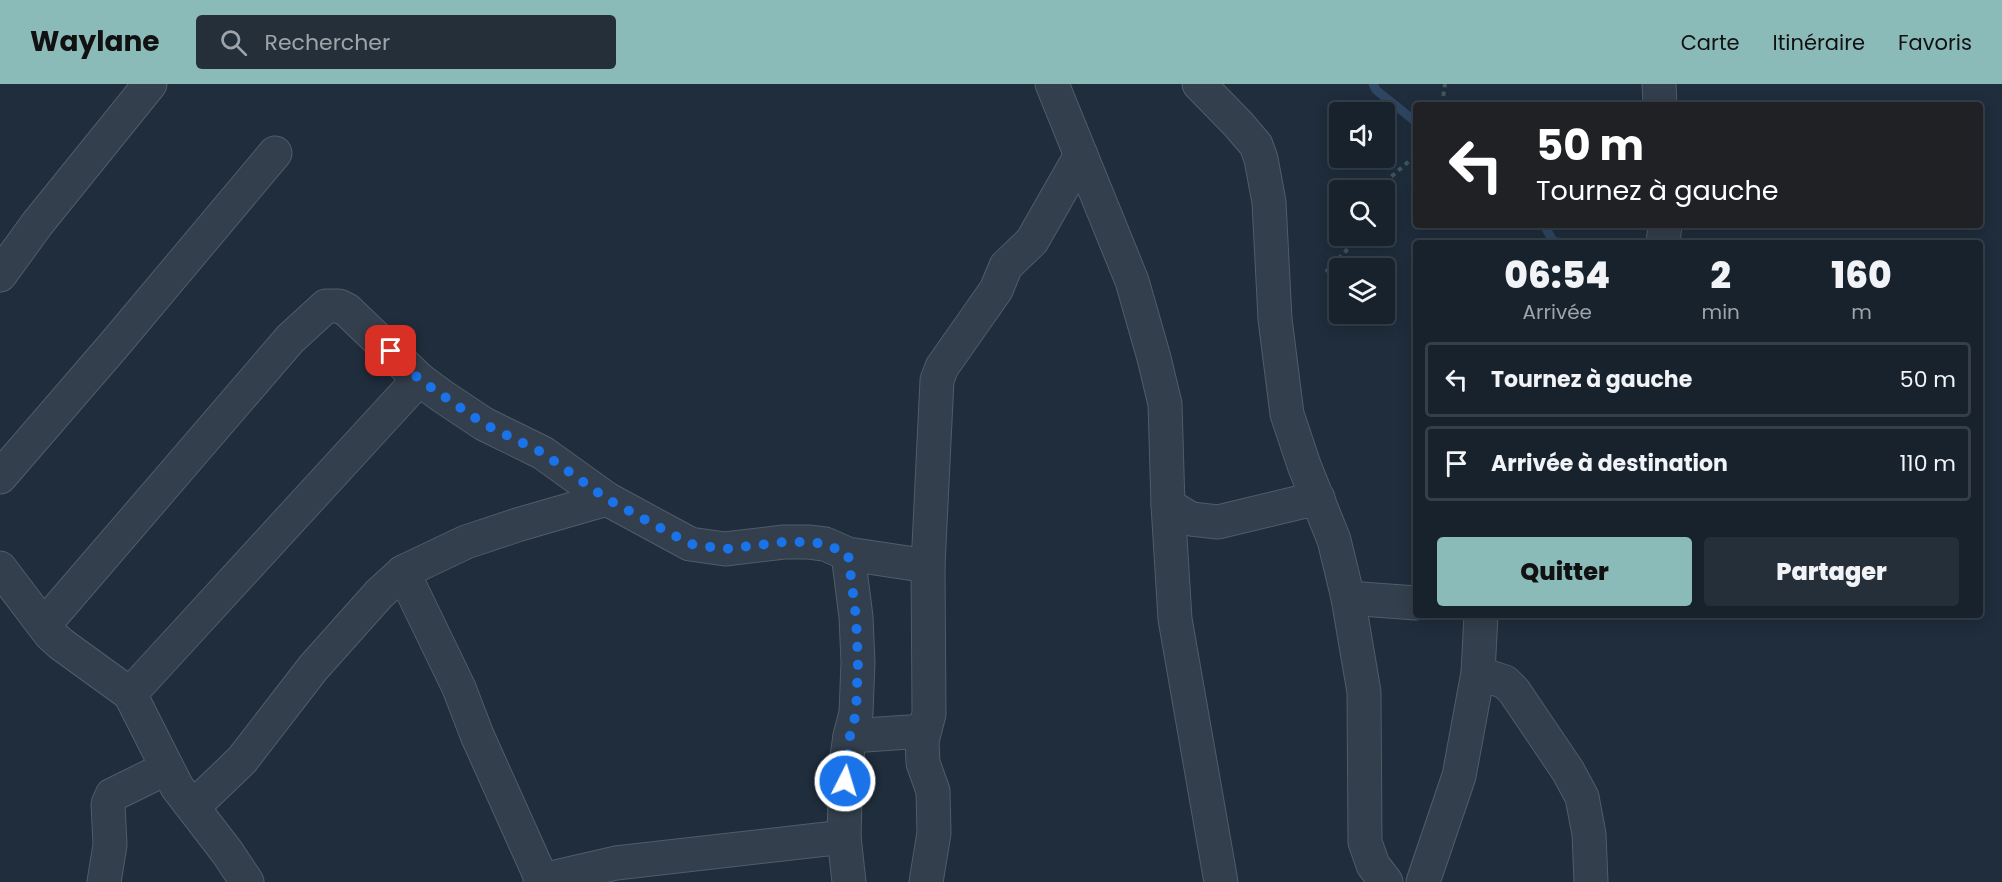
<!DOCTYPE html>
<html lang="fr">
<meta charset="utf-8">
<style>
:root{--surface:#17222d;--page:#242f39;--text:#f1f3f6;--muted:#9ea4aa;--line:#363f49;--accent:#8bbbb9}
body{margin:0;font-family:Poppins,sans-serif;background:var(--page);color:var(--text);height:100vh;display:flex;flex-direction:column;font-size:22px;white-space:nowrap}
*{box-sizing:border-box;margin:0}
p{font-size:20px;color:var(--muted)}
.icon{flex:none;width:33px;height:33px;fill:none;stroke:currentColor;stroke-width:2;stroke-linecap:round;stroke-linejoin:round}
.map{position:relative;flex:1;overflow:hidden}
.details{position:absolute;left:1413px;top:156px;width:570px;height:378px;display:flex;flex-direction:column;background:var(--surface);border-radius:6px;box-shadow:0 3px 15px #0003,0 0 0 2px var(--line)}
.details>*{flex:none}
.banner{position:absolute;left:1413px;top:18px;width:570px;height:126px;border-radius:6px;box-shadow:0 3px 15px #0003,0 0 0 2px var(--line);background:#202124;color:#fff;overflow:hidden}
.fabs{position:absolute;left:1329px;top:18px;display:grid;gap:12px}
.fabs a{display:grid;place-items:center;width:66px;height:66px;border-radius:6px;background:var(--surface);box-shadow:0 3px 15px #0003,0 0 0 2px var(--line);font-size:30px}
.pin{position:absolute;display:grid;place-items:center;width:51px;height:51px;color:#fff;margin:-26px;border-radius:12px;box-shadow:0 3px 9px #0006}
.me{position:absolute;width:66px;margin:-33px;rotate:5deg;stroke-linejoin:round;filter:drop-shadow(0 0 4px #0008)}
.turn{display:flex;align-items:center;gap:21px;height:126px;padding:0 24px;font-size:27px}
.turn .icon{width:78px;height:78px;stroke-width:2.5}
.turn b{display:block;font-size:42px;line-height:51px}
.eta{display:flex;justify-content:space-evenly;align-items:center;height:102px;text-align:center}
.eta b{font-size:36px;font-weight:800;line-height:42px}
.button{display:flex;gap:12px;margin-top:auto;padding:12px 24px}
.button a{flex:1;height:69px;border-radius:6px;background:var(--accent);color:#111;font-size:24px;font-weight:800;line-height:69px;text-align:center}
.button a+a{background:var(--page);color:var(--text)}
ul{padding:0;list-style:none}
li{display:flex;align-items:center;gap:18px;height:75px;margin:0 12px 9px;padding:0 12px;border:3px solid var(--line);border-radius:6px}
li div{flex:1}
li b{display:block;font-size:22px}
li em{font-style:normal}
header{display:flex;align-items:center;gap:36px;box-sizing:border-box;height:84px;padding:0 30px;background:var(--accent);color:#111}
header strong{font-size:28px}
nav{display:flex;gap:33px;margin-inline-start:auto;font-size:21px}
.search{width:420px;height:54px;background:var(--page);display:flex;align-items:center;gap:15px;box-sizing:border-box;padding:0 21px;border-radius:6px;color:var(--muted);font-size:22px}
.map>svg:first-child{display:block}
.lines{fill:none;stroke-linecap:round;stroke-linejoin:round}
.stream{stroke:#2f4763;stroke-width:9}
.minor-casing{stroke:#515c69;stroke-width:35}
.path{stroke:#3f585a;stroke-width:4;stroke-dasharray:4.5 4.5;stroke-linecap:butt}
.minor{stroke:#333f4c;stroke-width:33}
.route{stroke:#1a73e8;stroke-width:10;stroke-dasharray:0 18}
</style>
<header>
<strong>Waylane</strong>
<div class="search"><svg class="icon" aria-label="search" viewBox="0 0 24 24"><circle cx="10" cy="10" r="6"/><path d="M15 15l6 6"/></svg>Rechercher</div>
<nav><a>Carte</a><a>Itinéraire</a><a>Favoris</a></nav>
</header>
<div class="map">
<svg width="2002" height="798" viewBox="0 0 2002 798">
<rect width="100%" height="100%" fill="#1f2d3c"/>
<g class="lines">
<g class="stream">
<polyline points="1373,0 1376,6 1416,38"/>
<polyline points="1544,141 1553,157 1562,159"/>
</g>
<defs>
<g id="minor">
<polyline points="1052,0 1132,197 1154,274 1165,320 1168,421 1175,535 1221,798"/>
<polyline points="1199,0 1238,40 1256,61 1261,75 1269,118 1275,235 1287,330 1304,381 1334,456 1348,514 1416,519"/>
<polyline points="1659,0 1660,21"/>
<polyline points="1663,159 1665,141"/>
<polyline points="0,191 37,140 150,0"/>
<polyline points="0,393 114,261 275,69"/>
<polyline points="1168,421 1191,435 1218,438 1318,414"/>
<polyline points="0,484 50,550 61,560 130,610 177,703 227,768 247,798"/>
<polyline points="403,488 459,604 477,651 542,796"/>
<polyline points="1348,514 1364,608 1365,758 1373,781 1386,798"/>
<polyline points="44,541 290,255 326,222 339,222 347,226 419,295 442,312 484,340 543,369 607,415 690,460 725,465 784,458 808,458 825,460 848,470 928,482 937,296 942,283 996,206 1006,182 1032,157 1081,71"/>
<polyline points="1478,589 1505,598 1514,607 1568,687 1582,713 1589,750 1591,798"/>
<polyline points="130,610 419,295"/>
<polyline points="850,652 924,647"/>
<polyline points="193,723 242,676 313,584 379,510 403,488 466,458 517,441 607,415"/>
<polyline points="844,753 849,798"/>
<polyline points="104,798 110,761 108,720 112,711 167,684"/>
<polyline points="540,798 542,796 616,779 844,753 846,679 850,652 856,629 858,578 856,533 848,470"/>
<polyline points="926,798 934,749 933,707 923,679 922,657 929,630 928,482"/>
<polyline points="1423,798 1459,692 1478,589 1481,531"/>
</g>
</defs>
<use href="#minor" class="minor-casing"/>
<g class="path">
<polyline points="1442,21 1445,0"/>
<polyline points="1380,106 1383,100 1416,71"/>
<polyline points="1326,188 1346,167 1355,152"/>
</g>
<use href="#minor" class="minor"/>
</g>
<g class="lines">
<polyline class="route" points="391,267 419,295 484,340 543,369 607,415 690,460 725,465 784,458 808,458 825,460 848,470 856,533 858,578 856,629 850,652 845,697"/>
</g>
</svg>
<div class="fabs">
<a><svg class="icon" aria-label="sound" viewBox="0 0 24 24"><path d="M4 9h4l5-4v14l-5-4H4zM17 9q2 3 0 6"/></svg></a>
<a><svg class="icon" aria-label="search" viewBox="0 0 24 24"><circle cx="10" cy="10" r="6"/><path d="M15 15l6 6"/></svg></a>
<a><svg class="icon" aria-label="layers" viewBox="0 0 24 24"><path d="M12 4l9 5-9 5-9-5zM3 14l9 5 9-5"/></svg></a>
</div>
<div class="pin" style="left:391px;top:267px;background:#d93025"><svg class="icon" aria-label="arrive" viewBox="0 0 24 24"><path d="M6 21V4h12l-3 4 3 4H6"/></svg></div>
<svg class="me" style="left:845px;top:697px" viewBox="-20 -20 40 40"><circle r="17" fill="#1a73e8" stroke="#fff" stroke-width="3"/><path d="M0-11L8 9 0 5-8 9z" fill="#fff"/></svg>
<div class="banner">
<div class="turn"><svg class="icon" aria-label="left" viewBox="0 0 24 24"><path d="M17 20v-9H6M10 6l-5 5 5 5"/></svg><div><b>50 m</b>Tournez à gauche</div></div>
</div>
<section class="details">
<div class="eta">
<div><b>06:54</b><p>Arrivée</p></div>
<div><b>2</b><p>min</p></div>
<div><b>160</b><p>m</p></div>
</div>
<ul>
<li><svg class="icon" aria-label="left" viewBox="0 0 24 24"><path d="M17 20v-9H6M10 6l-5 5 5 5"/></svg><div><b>Tournez à gauche</b></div><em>50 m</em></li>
<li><svg class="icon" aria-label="arrive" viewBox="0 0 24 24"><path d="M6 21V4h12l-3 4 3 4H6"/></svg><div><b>Arrivée à destination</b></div><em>110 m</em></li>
</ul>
<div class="button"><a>Quitter</a><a>Partager</a></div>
</section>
</div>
